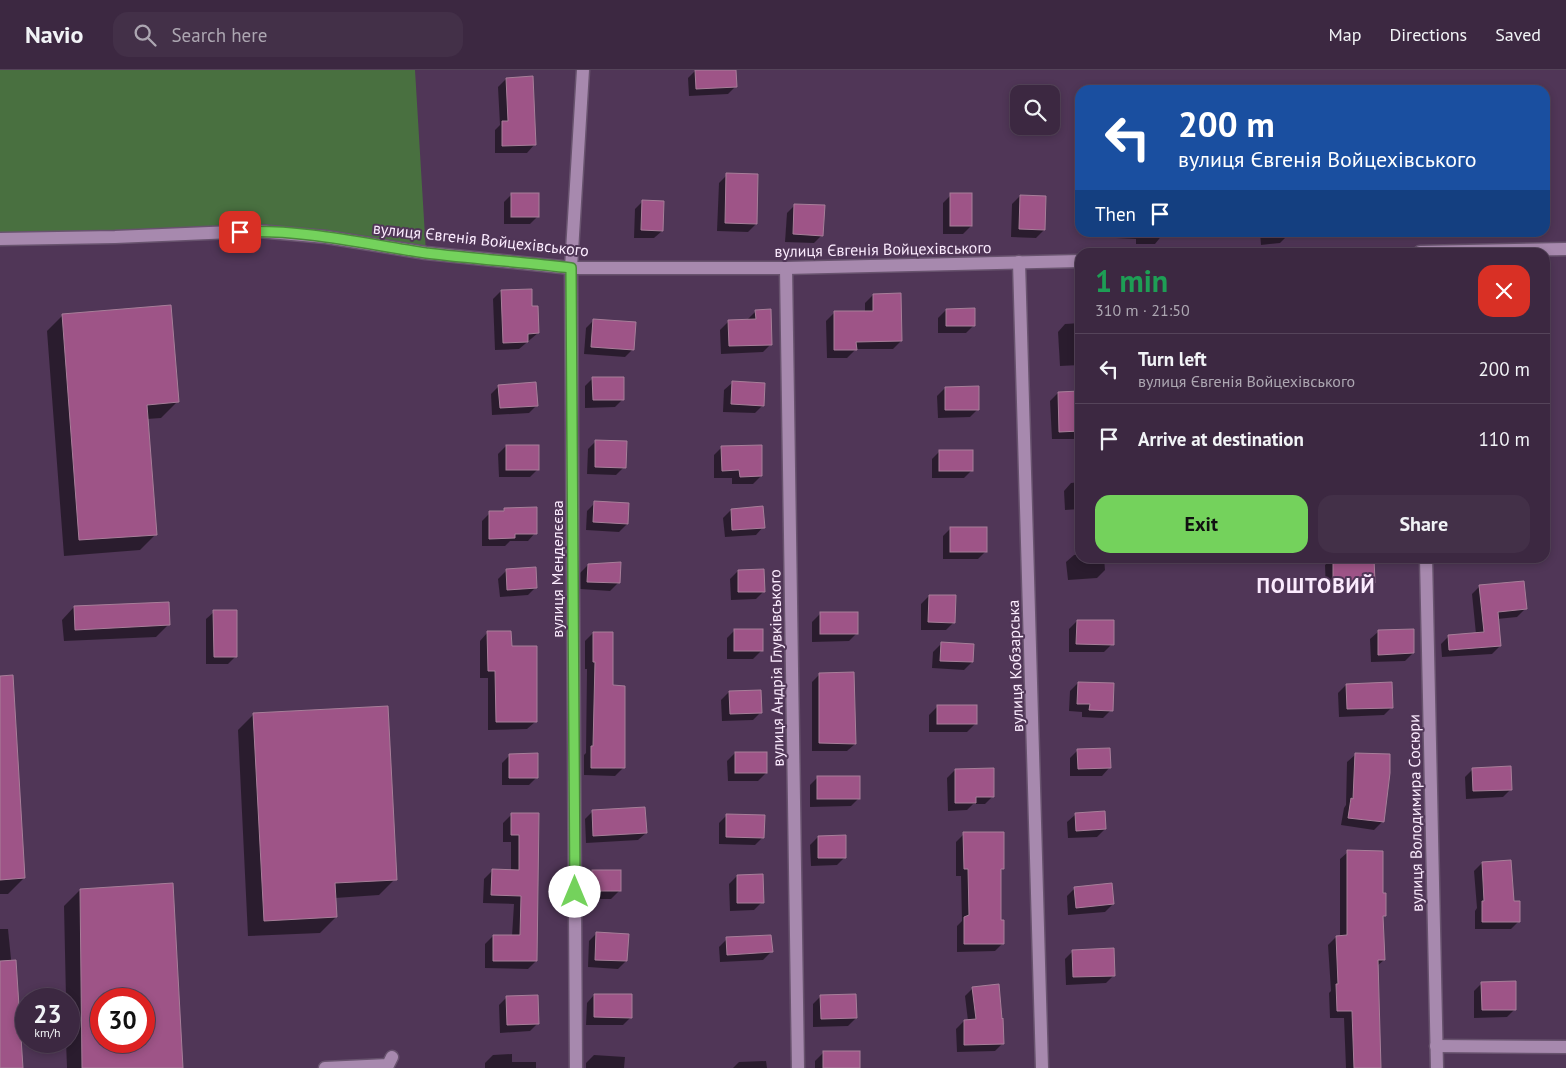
<!DOCTYPE html>
<meta charset="utf-8">
<style>
:root{--surface:#3c2841;--page:#433048;--text:#f1f3f6;--muted:#aca6b1;--line:#55445a;--accent:#74d25c}
body{margin:0;font-family:"PT Sans",sans-serif;background:var(--page);color:var(--text);height:100vh;display:flex;flex-direction:column;font-size:19px;white-space:nowrap}
*{box-sizing:border-box;margin:0}
p{font-size:16px;color:var(--muted)}
.icon{flex:none;width:28px;height:28px;fill:none;stroke:currentColor;stroke-width:2;stroke-linecap:round;stroke-linejoin:round}
.map{position:relative;flex:1;overflow:hidden}
.side{position:absolute;left:1075px;top:178px;width:475px;height:315px;display:flex;flex-direction:column;background:var(--surface);border-radius:15px;box-shadow:0 2px 8px #0003,0 0 0 1px var(--line)}
.side>*{flex:none}
.top-card{position:absolute;left:1075px;top:15px;width:475px;height:152px;border-radius:15px;box-shadow:0 2px 8px #0003,0 0 0 1px var(--line);background:#1a4fa0;color:#fff;overflow:hidden}
.fabs{position:absolute;left:1010px;top:15px;display:grid;gap:10px}
.fabs a{display:grid;place-items:center;width:50px;height:50px;border-radius:10px;background:var(--surface);box-shadow:0 2px 8px #0003,0 0 0 1px var(--line);font-size:25px}
.speed{position:absolute;left:15px;top:918px;display:flex;gap:10px;font-size:25px;font-weight:700;text-align:center}
.speed>*{display:grid;place-content:center;width:65px;height:65px;border-radius:50%;background:var(--surface);box-shadow:0 2px 8px #0003,0 0 0 1px var(--line);line-height:1}
.speed small{font-size:12px;font-weight:400}
.speed .limit{border:8px solid #d22;background:#fff;color:#111}
.pin{position:absolute;display:grid;place-items:center;width:42px;height:42px;color:#fff;margin:-21px;border-radius:10px;box-shadow:0 2px 8px #0006}
.me{position:absolute;width:55px;margin:-28px;rotate:0deg;stroke-linejoin:round;filter:drop-shadow(0 0 4px #0008)}
.turn{display:flex;align-items:center;gap:18px;height:105px;padding:0 20px;font-size:22px}
.turn .icon{width:65px;height:65px;stroke-width:2.5}
.turn b{display:block;font-size:35px;line-height:42px}
.then{display:flex;align-items:center;height:48px;padding:0 20px;background:#0003;gap:10px;font-size:19px}
.round{display:grid;place-items:center;flex:none;width:52px;height:52px;border-radius:15px;background:var(--page)}
.head{display:flex;align-items:center;justify-content:space-between;height:85px;padding:0 20px}
h1{font-size:30px;font-weight:700;line-height:38px;color:#1e9e55}
.cta{display:flex;gap:10px;margin-top:auto;padding:10px 20px}
.cta a{flex:1;height:58px;border-radius:15px;background:var(--accent);color:#111;font-size:20px;font-weight:700;line-height:58px;text-align:center}
.cta a+a{background:var(--page);color:var(--text)}
ul{padding:0;list-style:none}
li{display:flex;align-items:center;gap:15px;height:70px;padding:0 20px;border-top:1px solid var(--line)}
li div{flex:1}
li b{display:block;font-size:19px}
li em{font-style:normal}
header{display:flex;align-items:center;gap:30px;box-sizing:border-box;height:70px;padding:0 25px;background:var(--surface);border-bottom:1px solid var(--line)}
header strong{font-size:24px}
nav{display:flex;gap:28px;margin-inline-start:auto;font-size:18px}
.search{width:350px;height:45px;background:var(--page);display:flex;align-items:center;gap:12px;box-sizing:border-box;padding:0 18px;border-radius:15px;color:var(--muted);font-size:19px}
.map>svg:first-child{display:block}
.green{fill:#497040}
.shadow{fill:#0007;fill-rule:evenodd}
.building{fill:#9e5487;stroke:#a77e99;fill-rule:evenodd}
.lines{fill:none;stroke-linecap:round;stroke-linejoin:round}
.street-casing{stroke:#68536e;stroke-width:15}
.street{stroke:#a789ae;stroke-width:12}
.route-casing{stroke:#4b883c;stroke-width:12}
.route{stroke:#74d25c;stroke-width:9}
.labels{text-anchor:middle;dominant-baseline:central;stroke-width:4;stroke-linejoin:round;paint-order:stroke}
.street-label{font-size:16px;fill:#fbebfe;stroke:#503657}
.district-label{font-size:21px;font-weight:bold;letter-spacing:1px;fill:#fbebfe;stroke:#503657}
</style>
<header>
<strong>Navio</strong>
<div class="search"><svg class="icon" aria-label="search" viewBox="0 0 24 24"><circle cx="10" cy="10" r="6"/><path d="M15 15l6 6"/></svg>Search here</div>
<nav><a>Map</a><a>Directions</a><a>Saved</a></nav>
</header>
<div class="map">
<svg width="1566" height="998" viewBox="0 0 1566 998">
<rect width="100%" height="100%" fill="#503657"/>
<polygon class="green" points="0,0 415,0 426,183 326,167 0,169"/>
<g class="shadow">
<polygon points="696,0 735,0 736,16 728,24 689,26 688,8"/>
<polygon points="506,9 534,75 527,83 495,83 495,60 500,55 498,17"/>
<polygon points="727,105 756,154 748,162 717,161 719,113"/>
<polygon points="512,124 538,146 530,154 504,154 504,132"/>
<polygon points="951,125 971,156 963,164 943,164 943,133"/>
<polygon points="1020,126 1044,160 1036,168 1011,167 1012,134"/>
<polygon points="643,131 662,161 654,168 634,168 635,139"/>
<polygon points="795,135 822,165 814,173 785,172 787,143"/>
<polygon points="1096,162 1194,162 1193,164 1163,164 1155,174 1136,174 1136,169 1096,167"/>
<polygon points="1260,162 1288,162 1288,165 1280,173 1261,175"/>
<polygon points="1509,162 1538,162 1510,165"/>
<polygon points="501,221 531,237 538,263 519,279 495,280 493,229"/>
<polygon points="873,225 901,271 893,279 856,279 847,288 827,288 826,251 834,243 865,242 865,233"/>
<polygon points="946,240 974,255 966,263 938,263 938,248"/>
<polygon points="756,241 771,274 763,282 721,284 720,260 728,252 748,249"/>
<polygon points="63,245 177,332 161,348 147,349 156,464 140,480 64,486 47,261"/>
<polygon points="594,250 633,279 625,287 584,284 586,258"/>
<polygon points="1080,253 1080,295 1060,296 1058,262 1065,254"/>
<polygon points="593,308 623,329 615,337 585,338 585,316"/>
<polygon points="732,313 763,335 755,343 723,342 724,320"/>
<polygon points="499,316 537,335 529,343 492,345 491,324"/>
<polygon points="945,318 978,339 970,347 938,348 937,326"/>
<polygon points="1080,322 1080,366 1077,369 1052,369 1050,331 1058,323"/>
<polygon points="596,371 624,397 616,405 587,404 588,379"/>
<polygon points="506,376 538,399 530,407 499,407 498,384"/>
<polygon points="722,377 761,406 753,414 732,414 732,408 714,408 714,385"/>
<polygon points="940,381 972,400 964,408 932,408 932,389"/>
<polygon points="1080,412 1080,439 1065,440 1064,421 1071,413"/>
<polygon points="595,433 627,454 619,462 586,460 587,441"/>
<polygon points="505,439 535,463 528,471 510,471 505,476 482,476 482,451 490,443 501,443"/>
<polygon points="731,440 763,457 756,465 725,467 723,448"/>
<polygon points="951,458 986,481 978,489 943,489 943,466"/>
<polygon points="1080,484 1080,488 1104,488 1105,500 1097,508 1068,510 1066,492 1074,485"/>
<polygon points="1333,488 1373,488 1374,512 1366,520 1326,521 1325,495"/>
<polygon points="588,495 618,513 610,521 580,519 580,503"/>
<polygon points="506,501 536,517 528,525 500,527 498,509"/>
<polygon points="738,501 764,521 756,529 731,530 730,509"/>
<polygon points="1480,516 1525,539 1517,547 1497,549 1500,576 1492,584 1442,587 1441,574 1449,566 1476,564 1472,524"/>
<polygon points="929,526 954,552 946,560 921,560 921,534"/>
<polygon points="74,537 168,555 156,567 64,571 62,550"/>
<polygon points="214,542 236,586 228,594 206,594 206,549"/>
<polygon points="820,544 857,563 849,571 812,572 812,552"/>
<polygon points="1077,551 1112,574 1104,582 1069,582 1069,559"/>
<polygon points="735,560 761,581 753,589 727,589 727,568"/>
<polygon points="1378,562 1413,583 1405,591 1371,592 1370,569"/>
<polygon points="487,563 535,652 527,659 488,660 488,608 480,608 480,571"/>
<polygon points="593,563 612,617 623,698 615,706 584,705 584,685 586,683 587,599 585,599 585,571"/>
<polygon points="941,574 972,592 964,600 932,598 933,582"/>
<polygon points="820,604 855,674 847,681 812,681 812,612"/>
<polygon points="1078,613 1111,640 1103,648 1082,647 1082,642 1069,641 1070,621"/>
<polygon points="1346,615 1392,637 1384,645 1339,647 1338,623"/>
<polygon points="0,618 24,808 8,824 0,824"/>
<polygon points="729,622 761,642 753,650 722,651 721,630"/>
<polygon points="937,637 975,654 967,662 929,662 929,645"/>
<polygon points="254,644 395,809 379,825 335,828 336,847 320,863 248,866 238,660"/>
<polygon points="1078,680 1109,698 1102,706 1070,706 1070,688"/>
<polygon points="735,683 766,703 758,711 728,711 727,691"/>
<polygon points="510,685 537,707 529,715 502,715 502,693"/>
<polygon points="1355,685 1388,703 1382,752 1374,760 1341,755 1344,738 1346,735 1347,692"/>
<polygon points="1473,699 1511,719 1503,727 1466,729 1465,707"/>
<polygon points="955,700 993,726 985,734 973,734 967,740 948,741 947,708"/>
<polygon points="818,707 859,728 851,736 810,737 810,715"/>
<polygon points="593,741 646,763 638,770 586,773 585,749"/>
<polygon points="511,745 538,745 536,891 528,899 485,898 485,874 493,866 512,866 514,834 483,833 484,809 492,801 511,801 511,772 503,772 503,753"/>
<polygon points="727,745 763,767 755,775 719,774 719,753"/>
<polygon points="1075,745 1105,759 1097,767 1068,768 1067,752"/>
<polygon points="964,764 1003,798 1000,802 999,851 1003,873 995,881 957,882 957,856 962,851 961,806 956,806 956,772"/>
<polygon points="818,767 845,787 837,795 811,796 810,775"/>
<polygon points="1348,782 1381,824 1384,845 1382,848 1384,890 1377,896 1380,998 1346,998 1344,948 1330,948 1329,923 1331,921 1328,875 1336,867 1340,867 1340,789"/>
<polygon points="1482,793 1512,832 1519,851 1511,859 1475,859 1475,841 1477,838 1474,801"/>
<polygon points="593,801 619,821 611,829 585,829 585,809"/>
<polygon points="737,806 762,832 754,840 730,841 729,814"/>
<path d="M172,815L182,998H67L66,971H69V929H66L64,836L80,820ZM101,929H144V971H101Z"/>
<polygon points="1075,818 1113,834 1105,842 1068,845 1067,826"/>
<polygon points="0,859 8,859 22,998 0,998"/>
<polygon points="597,863 626,891 618,899 588,897 589,871"/>
<polygon points="727,869 771,882 763,890 720,892 719,877"/>
<polygon points="1073,881 1114,905 1106,913 1066,915 1065,889"/>
<polygon points="1482,913 1515,939 1507,947 1474,948 1474,921"/>
<polygon points="973,918 1003,973 995,981 957,982 956,959 964,951 968,951 965,926"/>
<polygon points="594,925 631,947 623,955 586,955 587,933"/>
<polygon points="821,926 856,948 848,956 813,957 813,934"/>
<polygon points="507,927 538,953 530,961 500,963 499,935"/>
<polygon points="823,983 858,998 815,998 815,991"/>
<polygon points="512,984 512,992 536,992 536,998 485,998 485,993 493,985"/>
<polygon points="594,985 625,987 624,998 586,998 586,993"/>
<polygon points="766,991 767,998 733,998 739,992"/>
</g>
<g class="building">
<polygon points="695,0 736,0 737,17 696,19"/>
<polygon points="533,6 536,75 502,76 502,51 508,51 506,8"/>
<polygon points="726,103 758,104 757,154 725,153"/>
<rect x="511" y="123" width="28" height="24"/>
<rect x="950" y="123" width="22" height="33"/>
<polygon points="1020,125 1046,126 1045,160 1019,159"/>
<polygon points="642,130 664,131 663,161 641,160"/>
<polygon points="794,134 825,135 823,166 793,164"/>
<polygon points="532,219 532,236 538,236 539,263 528,264 528,272 503,273 501,220"/>
<polygon points="901,223 902,271 856,272 857,280 834,280 834,241 873,241 873,224"/>
<polygon points="171,235 179,332 147,335 157,465 79,470 62,244"/>
<polygon points="975,238 975,256 946,256 946,239"/>
<polygon points="771,239 772,275 729,276 728,250 756,249 755,240"/>
<polygon points="593,249 636,252 634,280 591,277"/>
<polygon points="592,307 624,307 624,330 593,330"/>
<polygon points="732,311 765,313 764,336 731,334"/>
<polygon points="536,312 538,336 500,338 498,315"/>
<polygon points="979,316 979,340 945,340 945,317"/>
<polygon points="1080,321 1080,361 1059,362 1058,322"/>
<polygon points="595,370 627,371 626,398 595,397"/>
<rect x="506" y="375" width="33" height="25"/>
<polygon points="762,375 762,406 740,407 739,400 722,401 721,376"/>
<rect x="939" y="380" width="34" height="21"/>
<polygon points="594,431 629,433 628,454 593,452"/>
<polygon points="763,436 765,458 732,460 731,439"/>
<polygon points="537,437 537,464 515,464 515,468 489,469 489,441 504,441 504,438"/>
<rect x="950" y="457" width="37" height="25"/>
<polygon points="1333,488 1374,488 1375,513 1333,514"/>
<polygon points="621,492 620,513 587,512 588,494"/>
<polygon points="536,497 537,518 507,520 506,499"/>
<polygon points="764,499 765,522 738,522 738,500"/>
<polygon points="1524,511 1527,539 1498,542 1501,576 1449,580 1448,565 1484,562 1479,515"/>
<polygon points="929,525 956,525 955,553 928,552"/>
<polygon points="169,532 170,555 75,560 74,536"/>
<polygon points="213,540 237,540 237,587 214,587"/>
<rect x="820" y="542" width="38" height="22"/>
<polygon points="1077,550 1114,550 1114,575 1076,574"/>
<rect x="734" y="559" width="29" height="22"/>
<polygon points="1414,559 1414,583 1378,585 1378,560"/>
<polygon points="487,561 511,561 512,576 537,576 537,652 496,652 495,601 488,601"/>
<polygon points="593,562 613,562 613,615 625,616 625,698 591,698 591,676 593,676 595,592 593,592"/>
<polygon points="941,572 974,574 973,592 940,591"/>
<polygon points="854,602 856,674 819,673 819,603"/>
<polygon points="13,605 25,808 0,810 0,606"/>
<polygon points="1078,612 1114,613 1113,641 1089,640 1090,634 1077,634"/>
<polygon points="1392,612 1393,638 1347,639 1346,614"/>
<polygon points="761,620 762,643 730,644 729,621"/>
<rect x="937" y="635" width="40" height="19"/>
<polygon points="388,636 397,810 335,813 337,847 264,851 253,643"/>
<polygon points="1110,678 1111,698 1078,699 1077,679"/>
<rect x="735" y="682" width="32" height="21"/>
<polygon points="538,683 538,708 509,708 509,684"/>
<polygon points="1355,683 1390,684 1390,703 1384,752 1348,748 1351,728 1353,729"/>
<polygon points="1511,696 1512,720 1473,721 1472,698"/>
<polygon points="994,698 994,727 976,727 976,733 955,733 955,699"/>
<rect x="817" y="706" width="43" height="23"/>
<polygon points="645,737 647,763 593,766 592,740"/>
<polygon points="1105,741 1106,759 1076,761 1075,743"/>
<polygon points="511,743 539,743 537,891 493,891 493,865 520,865 521,826 491,825 492,799 519,800 519,765 511,765"/>
<polygon points="726,744 765,745 764,768 726,767"/>
<polygon points="963,762 1004,762 1004,799 1001,799 1001,850 1004,850 1004,874 964,874 964,847 969,845 968,799 964,799"/>
<polygon points="846,765 846,788 818,788 818,766"/>
<polygon points="1347,780 1383,781 1383,823 1386,823 1386,846 1383,846 1385,890 1378,890 1381,998 1354,998 1352,941 1337,941 1336,914 1338,914 1336,866 1347,865"/>
<polygon points="1511,790 1514,831 1520,831 1520,852 1482,852 1482,831 1484,831 1482,792"/>
<rect x="592" y="800" width="29" height="21"/>
<polygon points="763,804 764,833 737,833 737,805"/>
<path d="M173,813L183,998H82L80,819ZM101,929H144V971H101Z"/>
<polygon points="1112,813 1114,834 1076,838 1074,817"/>
<polygon points="596,862 629,864 627,891 595,890"/>
<polygon points="771,865 773,882 727,885 726,867"/>
<polygon points="1114,878 1115,906 1073,907 1072,880"/>
<polygon points="16,890 23,998 0,998 0,891"/>
<polygon points="1516,911 1516,940 1482,940 1481,912"/>
<polygon points="999,914 1002,949 1003,948 1004,974 964,975 964,950 976,949 972,917"/>
<polygon points="594,924 632,924 632,948 594,947"/>
<polygon points="856,924 857,948 821,949 820,925"/>
<polygon points="538,925 539,954 507,955 506,926"/>
<rect x="823" y="981" width="37" height="17"/>
</g>
<g class="lines">
<defs>
<g id="street">
<polyline points="0,169 115,167 258,161 326,167 426,183 571,198 786,198 1080,191"/>
<polyline points="1420,182 1566,179"/>
<polyline points="1019,192 1042,998"/>
<polyline points="786,198 798,998"/>
<polyline points="1426,488 1437,998"/>
<polyline points="1436,976 1566,977"/>
<polyline points="325,998 388,995 392,987"/>
<polyline points="576,998 571,198 583,0"/>
</g>
</defs>
<use href="#street" class="street-casing"/>
<use href="#street" class="street"/>
</g>
<g class="lines">
<defs>
<path id="route" d="M240,162C303,159 365,174 426,183C474,189 523,192 571,198L575,822"/>
</defs>
<use href="#route" class="route-casing"/>
<use href="#route" class="route"/>
</g>
<g class="labels">
<g class="street-label">
<text transform="translate(481 169) rotate(6)">вулиця Євгенія Войцехівського</text>
<text transform="translate(883 179) rotate(-1)">вулиця Євгенія Войцехівського</text>
<text transform="translate(557 499) rotate(-90)">вулиця Менделєєва</text>
<text transform="translate(1015 596) rotate(-92)">вулиця Кобзарська</text>
<text transform="translate(776 598) rotate(-91)">вулиця Андрія Глувківського</text>
<text transform="translate(1415 743) rotate(-91)">вулиця Володимира Сосюри</text>
</g>
<g class="district-label">
<text x="1316" y="515">ПОШТОВИЙ</text>
</g>
</g>
</svg>
<div class="fabs">
<a><svg class="icon" aria-label="search" viewBox="0 0 24 24"><circle cx="10" cy="10" r="6"/><path d="M15 15l6 6"/></svg></a>
</div>
<div class="speed"><div>23<small>km/h</small></div><div class="limit">30</div></div>
<div class="pin" style="left:240px;top:162px;background:#d93025"><svg class="icon" aria-label="arrive" viewBox="0 0 24 24"><path d="M6 21V4h12l-3 4 3 4H6"/></svg></div>
<svg class="me" style="left:575px;top:822px" viewBox="-20 -20 40 40"><circle r="19" fill="#fff"/><path d="M0-13L10 11 0 6-10 11z" fill="#74d25c"/></svg>
<div class="top-card">
<div class="turn"><svg class="icon" aria-label="left" viewBox="0 0 24 24"><path d="M17 20v-9H6M10 6l-5 5 5 5"/></svg><div><b>200 m</b>вулиця Євгенія Войцехівського</div></div>
<div class="then">Then<svg class="icon" aria-label="arrive" viewBox="0 0 24 24"><path d="M6 21V4h12l-3 4 3 4H6"/></svg></div>
</div>
<section class="side">
<div class="head"><div><h1>1 min</h1><p>310 m · 21:50</p></div><a class="round" style="background:#d93025;color:#fff"><svg class="icon" aria-label="close" viewBox="0 0 24 24"><path d="M6 6l12 12M18 6L6 18"/></svg></a></div>
<ul>
<li><svg class="icon" aria-label="left" viewBox="0 0 24 24"><path d="M17 20v-9H6M10 6l-5 5 5 5"/></svg><div><b>Turn left</b><p>вулиця Євгенія Войцехівського</p></div><em>200 m</em></li>
<li><svg class="icon" aria-label="arrive" viewBox="0 0 24 24"><path d="M6 21V4h12l-3 4 3 4H6"/></svg><div><b>Arrive at destination</b></div><em>110 m</em></li>
</ul>
<div class="cta"><a>Exit</a><a>Share</a></div>
</section>
</div>
